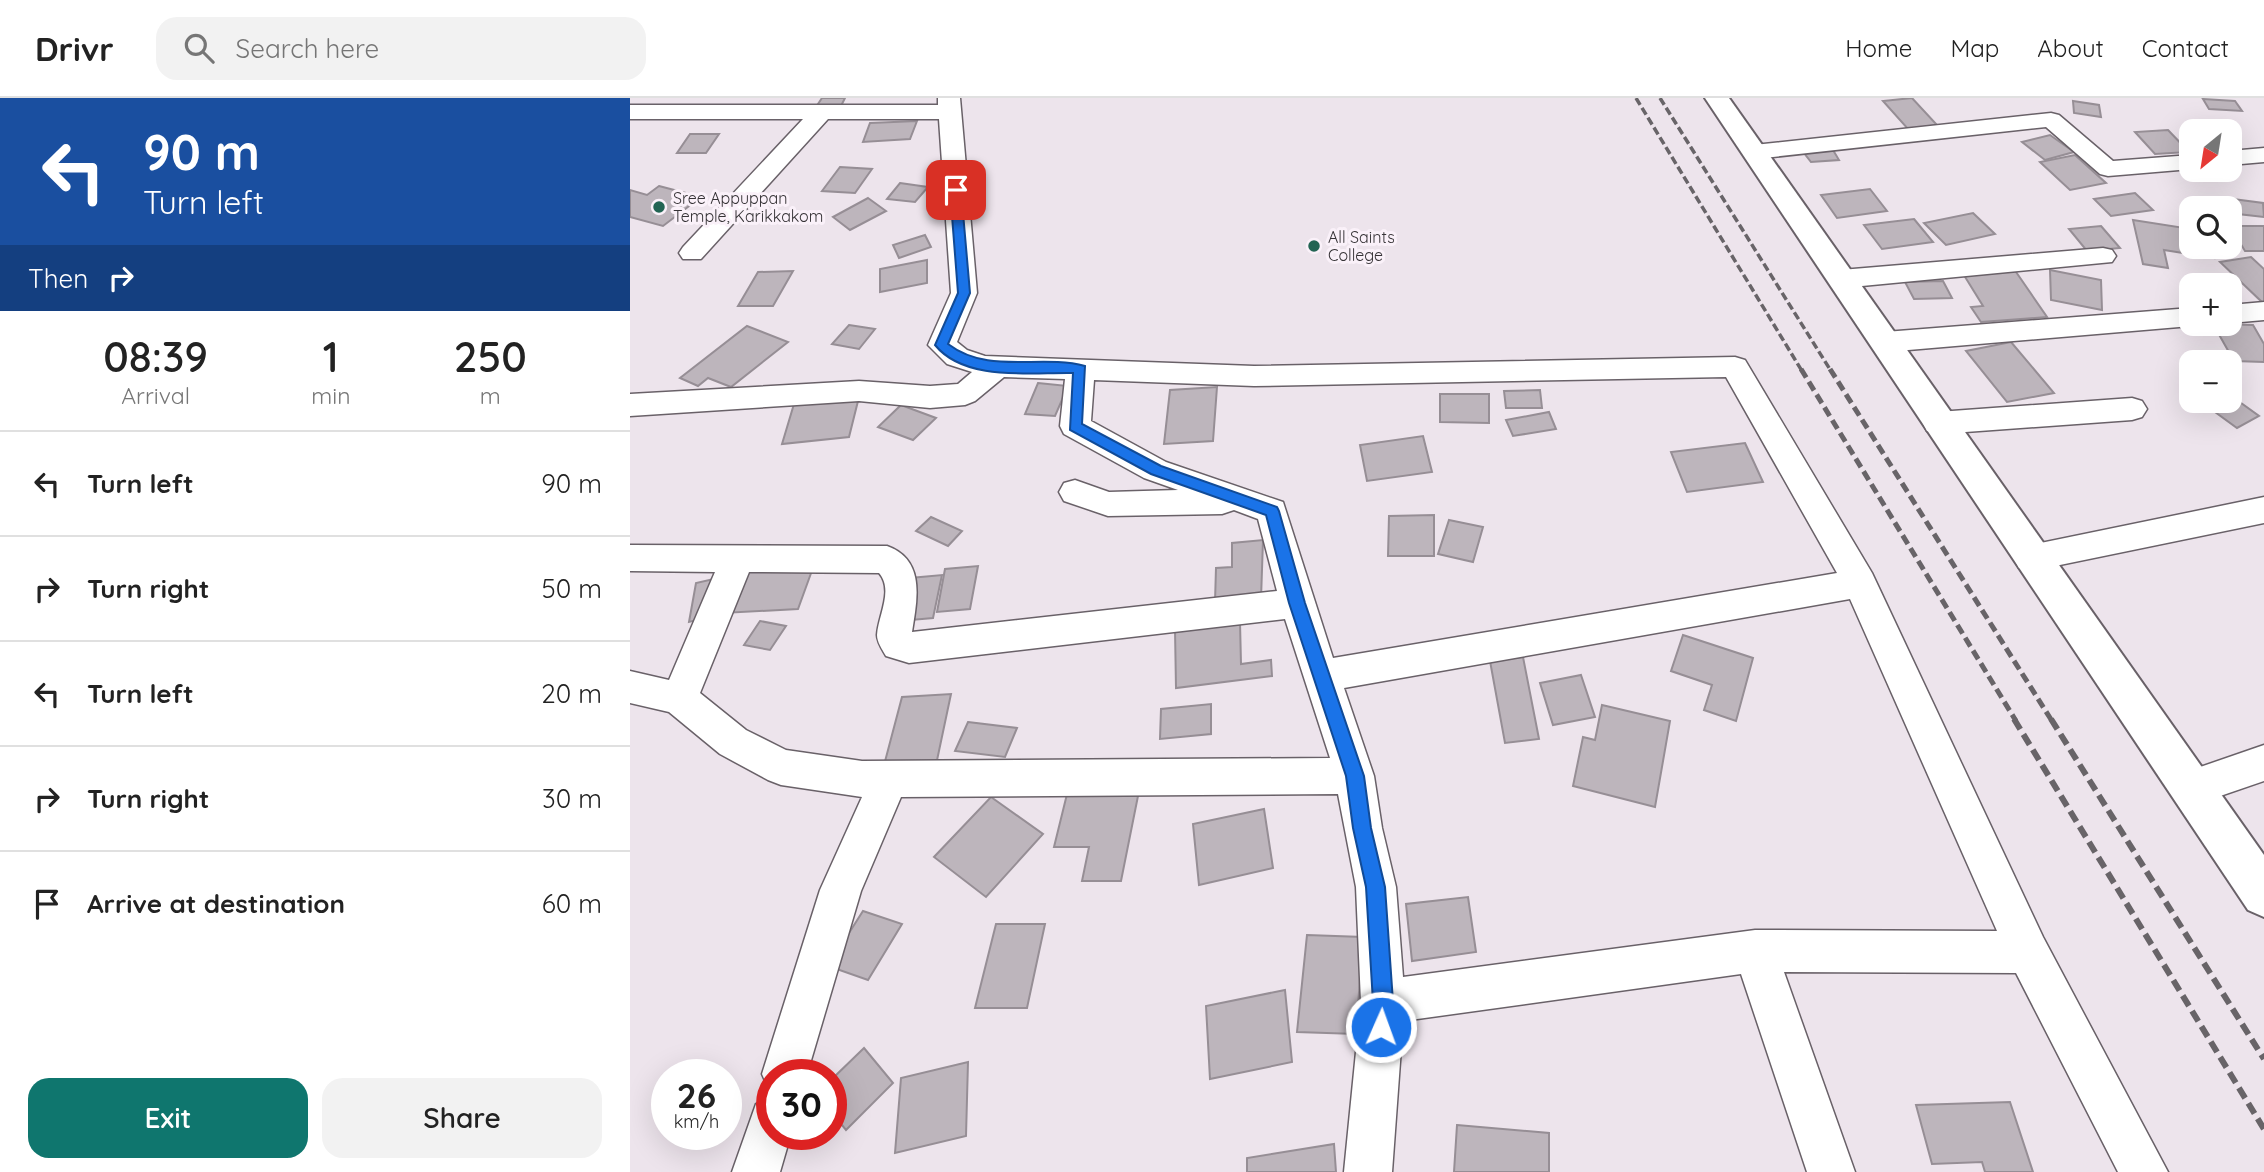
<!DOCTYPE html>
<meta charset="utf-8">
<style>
:root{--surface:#fff;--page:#f2f2f2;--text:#222;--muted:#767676;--line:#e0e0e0;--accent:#0f766e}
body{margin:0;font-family:Quicksand,sans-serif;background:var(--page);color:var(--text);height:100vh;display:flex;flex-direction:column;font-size:26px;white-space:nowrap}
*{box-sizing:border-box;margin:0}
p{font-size:23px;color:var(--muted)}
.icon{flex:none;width:38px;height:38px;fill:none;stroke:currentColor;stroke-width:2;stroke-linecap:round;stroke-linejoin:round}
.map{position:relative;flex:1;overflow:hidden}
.details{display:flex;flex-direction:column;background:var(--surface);width:630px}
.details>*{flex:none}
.top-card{background:#1a4fa0;color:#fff;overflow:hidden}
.needle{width:46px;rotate:210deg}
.controls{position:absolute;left:1549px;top:21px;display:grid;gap:14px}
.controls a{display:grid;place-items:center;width:63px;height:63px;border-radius:14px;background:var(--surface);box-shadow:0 7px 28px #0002;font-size:35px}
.speed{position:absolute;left:21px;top:961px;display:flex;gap:14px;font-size:35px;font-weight:700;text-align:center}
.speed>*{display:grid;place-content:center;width:91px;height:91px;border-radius:50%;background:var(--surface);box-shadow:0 7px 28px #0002;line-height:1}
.speed small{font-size:18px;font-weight:400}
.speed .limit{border:10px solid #d22;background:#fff;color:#111}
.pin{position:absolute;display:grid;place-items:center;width:60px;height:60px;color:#fff;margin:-30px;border-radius:14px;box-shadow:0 4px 10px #0006}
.me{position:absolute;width:77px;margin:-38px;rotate:2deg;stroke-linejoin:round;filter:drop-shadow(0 0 5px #0008)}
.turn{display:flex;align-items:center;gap:24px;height:147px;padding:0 28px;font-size:32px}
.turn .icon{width:91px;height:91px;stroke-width:2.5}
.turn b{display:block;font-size:49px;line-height:60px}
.then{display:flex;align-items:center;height:66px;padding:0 28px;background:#0003;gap:14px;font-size:26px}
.eta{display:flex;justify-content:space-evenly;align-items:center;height:119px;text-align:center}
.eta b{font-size:42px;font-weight:600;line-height:49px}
.action{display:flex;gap:14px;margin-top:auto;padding:14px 28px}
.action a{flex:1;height:80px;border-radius:21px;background:var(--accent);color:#fff;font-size:28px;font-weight:600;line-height:80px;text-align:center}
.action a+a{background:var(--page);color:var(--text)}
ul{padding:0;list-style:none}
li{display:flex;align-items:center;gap:21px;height:105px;padding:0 28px;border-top:2px solid var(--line)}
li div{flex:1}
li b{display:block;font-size:26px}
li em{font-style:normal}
header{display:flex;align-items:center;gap:42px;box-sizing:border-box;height:98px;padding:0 35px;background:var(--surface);border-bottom:2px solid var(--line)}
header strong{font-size:33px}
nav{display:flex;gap:38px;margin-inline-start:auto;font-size:24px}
.search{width:490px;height:63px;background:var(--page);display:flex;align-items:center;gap:18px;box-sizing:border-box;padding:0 24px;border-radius:21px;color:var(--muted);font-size:26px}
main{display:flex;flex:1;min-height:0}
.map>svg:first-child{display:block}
.building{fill:#bdb5bc;stroke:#968e95;stroke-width:2}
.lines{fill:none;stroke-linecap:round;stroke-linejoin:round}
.minor-casing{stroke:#696168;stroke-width:3}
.secondary-casing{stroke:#696168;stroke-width:4}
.minor{fill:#fff;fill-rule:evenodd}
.secondary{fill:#fff;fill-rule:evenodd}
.rail-far2{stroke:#686468;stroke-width:3.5;stroke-dasharray:8 3.5;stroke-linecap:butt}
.rail-far1{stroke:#686468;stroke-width:5;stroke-dasharray:10 5;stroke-linecap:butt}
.rail{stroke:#686468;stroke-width:6;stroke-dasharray:12 6;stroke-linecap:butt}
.route{fill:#1a73e8;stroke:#114b97;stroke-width:2}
.poi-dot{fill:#226453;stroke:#faf1f9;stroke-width:2.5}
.labels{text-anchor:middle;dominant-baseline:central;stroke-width:6;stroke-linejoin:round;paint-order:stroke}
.far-poi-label{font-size:16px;fill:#363336;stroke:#faf1f9;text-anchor:start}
</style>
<header>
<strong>Drivr</strong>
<div class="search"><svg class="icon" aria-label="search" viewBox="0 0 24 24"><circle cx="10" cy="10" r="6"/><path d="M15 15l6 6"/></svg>Search here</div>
<nav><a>Home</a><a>Map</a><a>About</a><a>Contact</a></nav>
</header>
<main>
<section class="details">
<div class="top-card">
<div class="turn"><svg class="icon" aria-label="left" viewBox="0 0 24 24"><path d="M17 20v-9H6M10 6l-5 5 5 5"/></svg><div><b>90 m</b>Turn left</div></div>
<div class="then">Then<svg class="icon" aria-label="right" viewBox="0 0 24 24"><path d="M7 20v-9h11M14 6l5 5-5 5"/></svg></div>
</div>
<div class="eta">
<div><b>08:39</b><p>Arrival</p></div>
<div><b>1</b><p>min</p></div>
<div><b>250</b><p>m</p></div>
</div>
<ul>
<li><svg class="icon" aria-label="left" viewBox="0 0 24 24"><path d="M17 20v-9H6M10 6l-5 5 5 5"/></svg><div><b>Turn left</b></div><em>90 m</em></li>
<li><svg class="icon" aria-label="right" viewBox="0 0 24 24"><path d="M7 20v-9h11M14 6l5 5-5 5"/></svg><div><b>Turn right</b></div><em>50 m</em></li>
<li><svg class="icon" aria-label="left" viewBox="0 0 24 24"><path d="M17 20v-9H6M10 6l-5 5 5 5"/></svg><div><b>Turn left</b></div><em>20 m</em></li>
<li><svg class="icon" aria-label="right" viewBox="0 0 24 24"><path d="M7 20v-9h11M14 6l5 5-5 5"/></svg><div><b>Turn right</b></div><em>30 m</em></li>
<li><svg class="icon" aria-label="arrive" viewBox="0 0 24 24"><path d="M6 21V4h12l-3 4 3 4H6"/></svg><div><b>Arrive at destination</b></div><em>60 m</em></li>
</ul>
<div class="action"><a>Exit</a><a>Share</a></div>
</section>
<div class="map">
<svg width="1634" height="1074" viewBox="0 0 1634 1074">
<rect width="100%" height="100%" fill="#ede4ec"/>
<g class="building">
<polygon points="192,0 215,0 211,8 186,9"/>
<polygon points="1282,0 1307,27 1278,31 1253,3"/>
<polygon points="1573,1 1605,3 1612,13 1579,11"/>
<polygon points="1443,3 1469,7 1471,19 1444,15"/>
<polygon points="287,23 280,41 233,44 240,25"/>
<polygon points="1538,32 1559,54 1525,56 1505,34"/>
<polygon points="60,36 89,36 76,55 47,55"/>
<polygon points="1420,37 1444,54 1415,62 1392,44"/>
<polygon points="1203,52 1209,62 1181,64 1174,55"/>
<polygon points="1445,57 1476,85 1440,92 1410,64"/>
<polygon points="210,69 242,71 225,95 192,93"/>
<polygon points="270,85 298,89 285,104 257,101"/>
<polygon points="29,88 71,99 33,128 0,119 0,92 17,97"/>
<polygon points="1240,91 1257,113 1207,120 1191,97"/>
<polygon points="1505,95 1523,112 1481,118 1464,101"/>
<polygon points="238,100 256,113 220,132 203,119"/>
<polygon points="1603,101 1633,105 1634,119 1608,116"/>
<polygon points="1343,115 1365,136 1316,147 1294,125"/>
<polygon points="1284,121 1303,144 1252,151 1234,127"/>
<polygon points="1503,122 1561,131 1561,149 1581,149 1584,160 1534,152 1538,170 1513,166"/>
<polygon points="1471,128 1490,150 1457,153 1439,131"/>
<polygon points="1600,128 1634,128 1634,153 1615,153"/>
<polygon points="295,137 301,149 269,160 263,147"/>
<polygon points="1621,159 1634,171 1634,206 1590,164"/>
<polygon points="297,162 297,185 250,194 250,171"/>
<polygon points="1384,171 1417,219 1351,224 1341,209 1353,208 1332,174"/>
<polygon points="1420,172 1471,182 1472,212 1421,202"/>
<polygon points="163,173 143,208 108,208 128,174"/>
<polygon points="1313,183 1322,200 1284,201 1275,184"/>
<polygon points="1583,226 1623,227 1634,246 1634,264 1604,263"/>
<polygon points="219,227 245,231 229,251 202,246"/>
<polygon points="117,228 158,244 101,289 78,280 68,288 50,280"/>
<polygon points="1381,244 1424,295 1377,304 1336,253"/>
<polygon points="408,285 438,288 425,318 395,316"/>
<polygon points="587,289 583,343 534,346 540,292"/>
<polygon points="910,292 912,310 876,310 874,293"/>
<polygon points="810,296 859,296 859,325 810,324"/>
<polygon points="1600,297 1629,318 1607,330 1574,306 1600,303"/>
<polygon points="229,299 219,339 152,346 164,306"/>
<polygon points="271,307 306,320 283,342 248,329"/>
<polygon points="919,314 926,331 883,338 876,322"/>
<polygon points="793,338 802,374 737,383 730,347"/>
<polygon points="1115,345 1133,384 1057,394 1041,354"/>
<polygon points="804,417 804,458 758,458 759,418"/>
<polygon points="301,419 332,433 318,448 286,433"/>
<polygon points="819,422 853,429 843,464 808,456"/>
<polygon points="633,442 631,501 585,504 586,470 602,469 602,445"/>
<polygon points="184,467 168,511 93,515 111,471"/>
<polygon points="348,468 340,511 307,514 315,471"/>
<polygon points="312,477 303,520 270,523 280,480"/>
<polygon points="88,480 83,518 59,524 66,485"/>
<polygon points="130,523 156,528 140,552 114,547"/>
<polygon points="610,524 611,566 641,562 642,578 546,590 545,532"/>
<polygon points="1053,537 1123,560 1106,623 1074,612 1082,587 1041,573"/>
<polygon points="893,559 909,641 875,645 860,563"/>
<polygon points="951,577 965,619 923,627 910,585"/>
<polygon points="321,596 306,667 253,671 272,599"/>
<polygon points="581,606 581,636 530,641 531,611"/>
<polygon points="972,607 1040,623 1025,709 943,688 953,639 965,642"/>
<polygon points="338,624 387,630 375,659 325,653"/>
<polygon points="438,692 509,693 491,783 452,783 459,749 424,749"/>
<polygon points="361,699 413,736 356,799 304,759"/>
<polygon points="634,711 643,770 569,787 563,726"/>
<polygon points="838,799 846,854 782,863 776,806"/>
<polygon points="233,813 272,826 238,882 198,868"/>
<polygon points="366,826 415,826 397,910 345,910"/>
<polygon points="677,837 733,839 726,936 667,934"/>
<polygon points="655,892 662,964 580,981 576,908"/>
<polygon points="234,950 263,985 216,1032 201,1014 201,982"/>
<polygon points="338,964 336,1038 265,1055 271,980"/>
<polygon points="1380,1004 1403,1074 1355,1074 1352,1064 1302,1066 1286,1007"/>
<polygon points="827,1027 919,1035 919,1074 824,1074"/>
<polygon points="704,1046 706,1074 617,1074 617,1060"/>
</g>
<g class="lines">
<defs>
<g id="minor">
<path d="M308,0H330L347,195L327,244L337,252L355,258L624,268L1105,259L1115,262L1242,475L1413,839L1538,1074H1488L1386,875L1154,874L1225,1074H1177L1111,876L773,923L762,1074H714L731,904L726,789L708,696L271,699L231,793L177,976H142V993L139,992L132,976L190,792L232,699L151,687L138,682L90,656L39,614L0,605V573L39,582L85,474L0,473V447L257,448C296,462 287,502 282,534L647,493L628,421L604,412L592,416L478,418L434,403L429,394L434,385L445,382L479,394L548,392L514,380L434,336L430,328L435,281L374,279L345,303L335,307L300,310L229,303L0,318V296L229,283L300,288L328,286L342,274L317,266L298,247L321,195L309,21H198L71,161H53L49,155L53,149L173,21H0V7H308ZM1096,279L1207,475L703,560L653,404L536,364L461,323L464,282L624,288ZM119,474L249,475C264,492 248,518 247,537C247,544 252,551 256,558L279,565L655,521L700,660L232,663L156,652L116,632L70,595ZM1220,501L1367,833L1125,832L773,879L766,789L752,730L744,678L714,590Z"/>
<polygon points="1421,15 1429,17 1483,63 1561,57 1561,71 1478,78 1470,76 1416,29 1124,61 1116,59 1112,54 1116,49 1124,47"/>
<polygon points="1634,50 1634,64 1600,67 1600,53"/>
<polygon points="1473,150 1482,152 1486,158 1482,164 1211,190 1202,187 1198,181 1202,175 1211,172"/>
<polygon points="1634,204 1634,222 1600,225 1600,207"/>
<polygon points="1561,210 1561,226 1570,226 1561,228 1255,254 1245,251 1241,244 1245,237 1255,234"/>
<polygon points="1502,300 1512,303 1517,311 1512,319 1502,322 1308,336 1297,333 1293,325 1297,317 1308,314"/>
<polygon points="1634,399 1634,425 1401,473 1389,470 1384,460 1389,450 1401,447"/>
<polygon points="1634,647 1634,683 1561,708 1547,703 1542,690 1547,677"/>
<polygon points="142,999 142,1036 161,1036 150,1074 102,1074 126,1006"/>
</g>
<polygon id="secondary" points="1075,0 1099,0 1634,757 1634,819 1618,812"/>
</defs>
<use href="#minor" class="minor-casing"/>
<use href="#secondary" class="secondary-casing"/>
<use href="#minor" class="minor"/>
<use href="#secondary" class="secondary"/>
<g class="rail-far2">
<polyline points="1006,0 1172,273"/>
<polyline points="1030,0 1201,273"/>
</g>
<g class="rail-far1">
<polyline points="1171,271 1386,623"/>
<polyline points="1200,271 1422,623"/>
</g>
<g class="rail">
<polyline points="1384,621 1634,1031"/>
<polyline points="1421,621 1634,961"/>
</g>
</g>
<path class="route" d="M326,88L331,92L340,195L318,246C359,277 409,256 455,268L452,326L531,368L647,409L649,413L675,505L734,678L741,730L755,789L763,904L758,936L751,939L744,936L741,929L743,904L736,789L723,730L716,678L659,505L636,417L521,376L440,332L443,275C401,274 335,284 305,247L328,195L320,92Z"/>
<g class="poi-dot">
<circle cx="29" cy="109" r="7"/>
<circle cx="684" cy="148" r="7"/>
</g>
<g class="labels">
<g class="far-poi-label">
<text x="43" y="100">Sree Appuppan<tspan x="43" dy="18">Temple, Karikkakom</tspan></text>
<text x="698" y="139">All Saints<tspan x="698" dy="18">College</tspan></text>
</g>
</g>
</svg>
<div class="controls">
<a><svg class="needle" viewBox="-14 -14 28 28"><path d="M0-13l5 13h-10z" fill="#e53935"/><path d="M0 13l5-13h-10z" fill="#767676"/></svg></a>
<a><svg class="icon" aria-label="search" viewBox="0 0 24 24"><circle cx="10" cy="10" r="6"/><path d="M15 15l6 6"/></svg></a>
<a>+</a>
<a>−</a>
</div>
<div class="speed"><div>26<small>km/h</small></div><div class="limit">30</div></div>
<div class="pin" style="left:326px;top:92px;background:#d93025"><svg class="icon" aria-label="arrive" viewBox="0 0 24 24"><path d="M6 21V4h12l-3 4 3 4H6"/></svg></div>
<svg class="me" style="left:751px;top:929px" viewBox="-20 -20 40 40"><circle r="17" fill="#1a73e8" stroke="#fff" stroke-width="3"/><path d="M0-11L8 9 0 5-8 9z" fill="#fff"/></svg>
</div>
</main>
